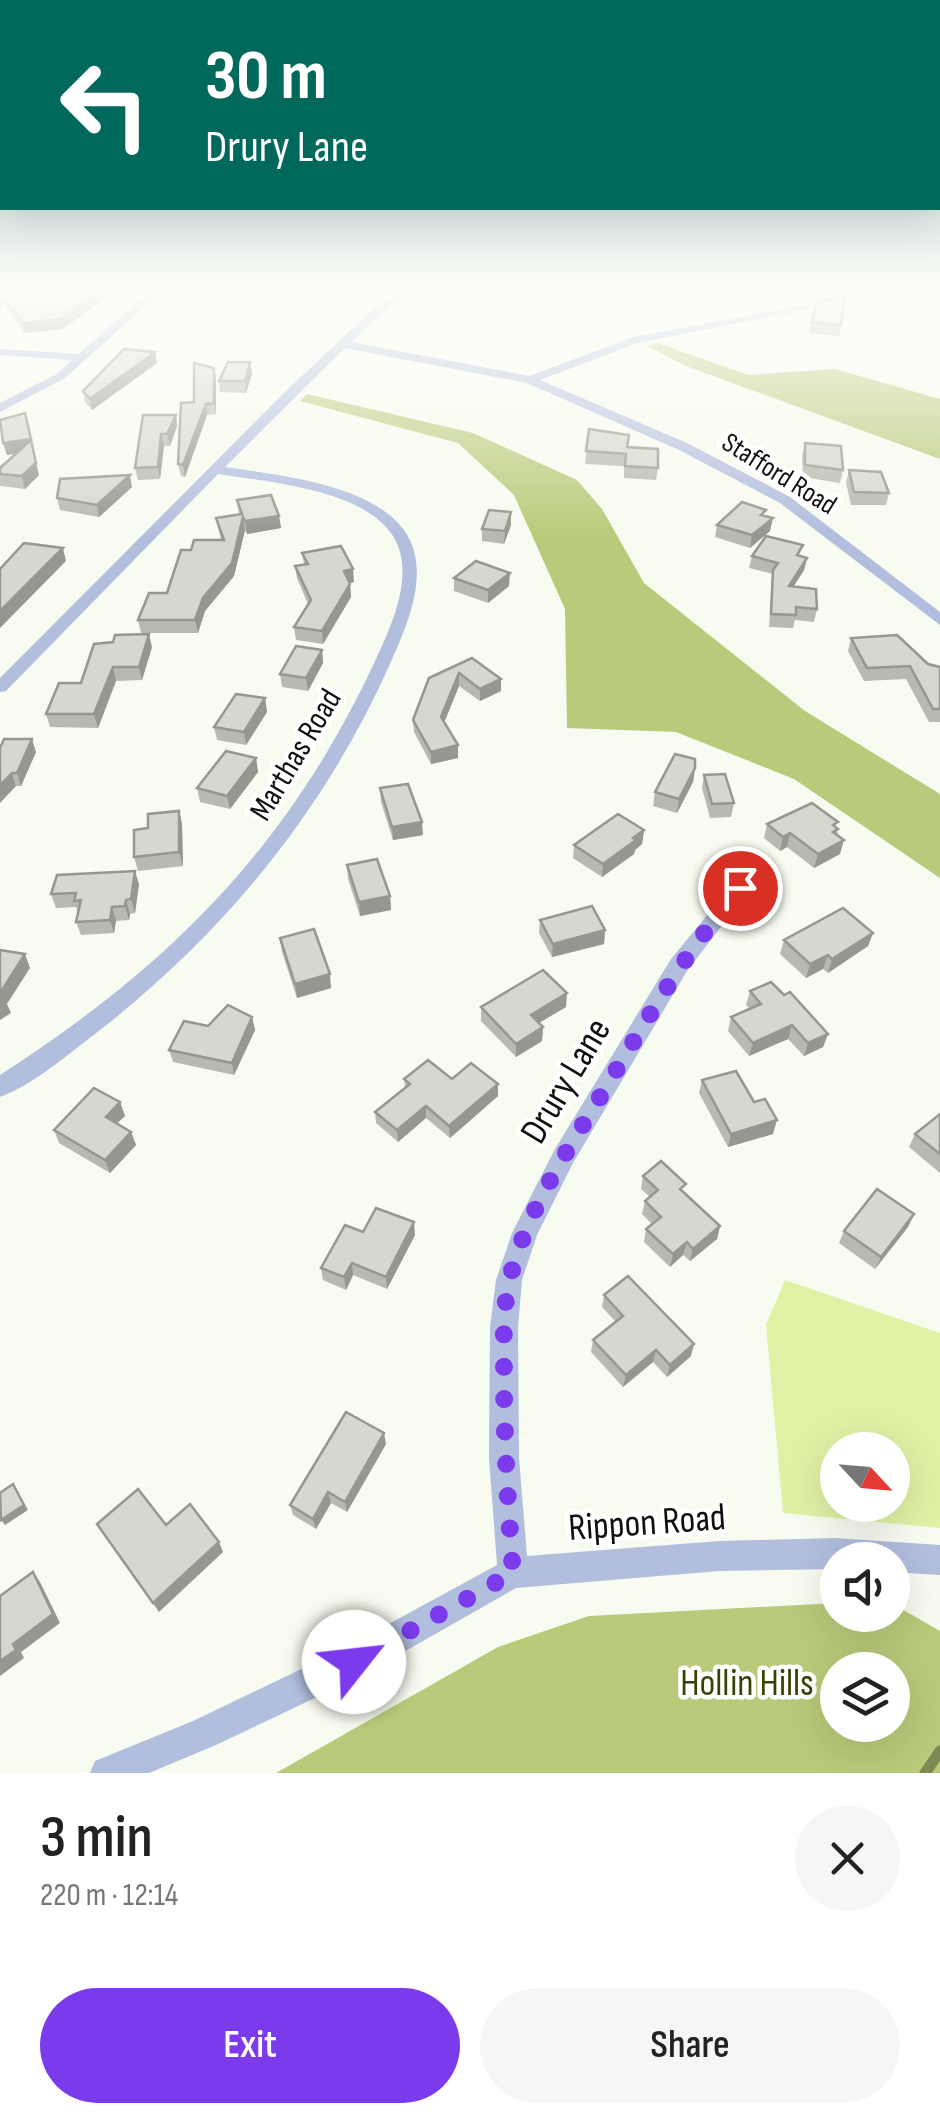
<!DOCTYPE html>
<meta charset="utf-8">
<style>
:root{--surface:#fff;--page:#f6f6f6;--text:#222;--muted:#767676;--accent:#7c3aed}
body{margin:0;font-family:"Sofia Sans Condensed",sans-serif;background:var(--page);color:var(--text);height:100vh;display:flex;flex-direction:column;font-size:38px;white-space:nowrap}
*{box-sizing:border-box;margin:0}
p{font-size:32px;color:var(--muted)}
.icon{flex:none;width:55px;height:55px;fill:none;stroke:currentColor;stroke-width:2;stroke-linecap:round;stroke-linejoin:round}
.map{position:relative;height:1773px;overflow:hidden}
.details{display:flex;flex-direction:column;background:var(--surface);flex:1}
.details>*{flex:none}
.top-card{position:absolute;left:0px;top:0px;width:940px;height:210px;box-shadow:0 10px 40px #0002;background:#00695c;color:#fff;overflow:hidden}
.needle{width:65px;rotate:116deg}
.tools{position:absolute;left:820px;top:1432px;display:grid;gap:20px}
.tools a{display:grid;place-items:center;width:90px;height:90px;border-radius:50%;background:var(--surface);box-shadow:0 10px 40px #0002;font-size:50px}
.pin{position:absolute;display:grid;place-items:center;width:85px;height:85px;color:#fff;margin:-42px;border:5px solid #fff;border-radius:50%;box-shadow:0 2px 10px #0007}
.me{position:absolute;width:110px;margin:-55px;rotate:61deg;stroke-linejoin:round;filter:drop-shadow(0 0 8px #0008)}
.turn{display:flex;align-items:center;gap:35px;height:210px;padding:0 40px;font-size:45px}
.turn .icon{width:130px;height:130px;stroke-width:2.5}
.turn b{display:block;font-size:70px;line-height:85px}
.round{display:grid;place-items:center;flex:none;width:105px;height:105px;border-radius:52px;background:var(--page)}
.summary{display:flex;align-items:center;justify-content:space-between;height:170px;padding:0 40px}
h1{font-size:60px;font-weight:600;line-height:75px}
.button{display:flex;gap:20px;margin-top:auto;padding:20px 40px}
.button a{flex:1;height:115px;border-radius:60px;background:var(--accent);color:#fff;font-size:40px;font-weight:600;line-height:115px;text-align:center}
.button a+a{background:var(--page);color:var(--text)}
.map>svg:first-child{display:block}
.green{fill:#e0f1a5;fill-rule:evenodd}
.forest{fill:#b9ca7a;fill-rule:evenodd}
.lines{fill:none;stroke-linecap:round;stroke-linejoin:round}
.stream{stroke:#7d8950;stroke-width:11}
.minor{fill:#b2bede;fill-rule:evenodd}
.wall{fill:#b7bab0}
.shaded-wall{fill:#959790}
.building{fill:#d5d8cd;stroke:#959790;stroke-width:2.5}
.route{stroke:#7c3aed;stroke-width:18;stroke-dasharray:0 32.4}
.labels{text-anchor:middle;dominant-baseline:central;stroke-width:9;stroke-linejoin:round;paint-order:stroke}
.far-street-label{font-size:28px;fill:#10110d;stroke:#fff}
.street-label{font-size:32px;fill:#10110d;stroke:#fff}
.near-street-label{font-size:38px;fill:#10110d;stroke:#fff}
.near-park-label{font-size:38px;fill:#384202;stroke:#fff}
</style>
<div class="map">
<svg width="940" height="1773" viewBox="0 0 940 1773">
<rect width="100%" height="100%" fill="#f8fbf0"/>
<path class="green" d="M785,1280L940,1333V1528L783,1513L766,1325ZM838,1450H892V1505H838Z"/>
<g class="forest">
<polygon points="658,343 748,375 835,369 940,399 940,459 686,366 647,346"/>
<polygon points="307,394 473,433 577,480 602,509 644,583 805,711 940,794 940,878 794,779 676,732 567,728 565,609 514,495 458,443 300,401"/>
<path d="M837,1603L838,1615H892L893,1604L940,1631V1773H276L498,1647L589,1616ZM838,1670H892V1725H838Z"/>
</g>
<g class="lines">
<polyline class="stream" points="925,1773 940,1751"/>
<g class="minor">
<polygon points="153,289 164,289 65,378 0,412 0,403 57,374 72,360 0,355 0,349 79,354"/>
<path d="M403,289H415L377,317L351,342L529,376L634,337L890,289H911L637,343L540,380L687,443L790,497L940,612V625L780,503L677,449L527,383L345,348L225,467C279,475 374,484 406,533C431,573 407,626 390,664C324,812 223,935 95,1034C67,1055 33,1085 0,1097V1075C171,965 290,845 376,659C392,625 416,572 393,536C363,489 268,482 218,474L6,691L0,692V678L288,389L369,313Z"/>
<polygon points="740,882 750,889 687,971 573,1163 537,1235 522,1280 518,1327 519,1458 527,1556 719,1541 835,1538 940,1545 940,1575 892,1572 892,1560 838,1560 838,1569 719,1571 516,1588 365,1674 216,1745 149,1773 90,1773 95,1761 193,1721 341,1650 497,1565 489,1458 490,1327 496,1280 512,1233 555,1149 671,959 733,884"/>
</g>
</g>
<g class="wall">
<polygon points="0,289 119,289 62,329 25,333 3,303 0,311"/>
<polygon points="811,322 841,325 839,336 809,333"/>
<polygon points="250,362 252,374 246,393 220,392 219,381"/>
<polygon points="157,363 92,410 85,402 83,391"/>
<polygon points="216,379 216,414 207,415 185,477 181,476 178,464"/>
<polygon points="176,415 177,426 170,446 164,446 160,479 138,480 135,468"/>
<polygon points="589,429 658,468 656,480 624,478 624,466 585,464"/>
<polygon points="3,443 39,475 25,489 0,486 0,468 15,454 7,455"/>
<polygon points="805,443 843,470 840,483 803,477 802,455"/>
<polygon points="849,470 889,493 886,505 851,505 846,483"/>
<polygon points="132,487 99,517 60,510 57,498"/>
<polygon points="237,500 279,516 281,528 247,534 245,530 234,576 205,611 198,633 141,633 138,620 167,593 191,550 221,540 216,518 239,515"/>
<polygon points="765,516 770,531 750,548 715,537 717,525"/>
<polygon points="511,525 504,544 482,541 482,529"/>
<polygon points="302,553 354,582 350,583 351,597 323,644 296,640 294,627 308,604 297,578 295,566 304,564"/>
<polygon points="752,556 801,556 807,558 804,570 794,586 817,609 814,622 795,620 793,628 769,627 773,574 749,568"/>
<polygon points="454,578 509,586 488,603 454,591"/>
<polygon points="851,638 940,667 940,722 929,722 906,679 864,681 848,651"/>
<polygon points="152,647 142,680 116,681 98,728 50,727 46,714 81,683"/>
<polygon points="322,650 323,663 308,691 282,687 280,674"/>
<polygon points="472,658 501,691 480,701 459,686 444,723 458,745 458,758 431,764 414,732 413,720"/>
<polygon points="265,698 267,712 246,745 217,740 214,727"/>
<polygon points="0,748 36,752 21,786 16,786"/>
<polygon points="256,758 258,772 230,809 200,802 197,788"/>
<polygon points="695,768 693,782 677,813 653,806 655,792"/>
<polygon points="704,775 734,803 731,817 710,818 702,788"/>
<polygon points="380,788 423,835 393,840 381,802"/>
<polygon points="179,811 182,824 183,866 138,871 134,857 148,828"/>
<polygon points="767,824 837,828 840,854 814,868 787,847 780,851 764,838"/>
<polygon points="644,830 642,844 635,850 634,854 602,877 573,858 574,845"/>
<polygon points="347,865 390,896 391,910 360,916 348,879"/>
<polygon points="139,884 135,913 130,914 129,920 116,921 114,933 81,935 76,922 78,913 76,907 56,908 51,894"/>
<polygon points="540,920 605,930 604,944 552,957 539,933"/>
<polygon points="873,933 868,946 828,973 823,969 806,978 780,954 784,940"/>
<polygon points="280,938 331,988 297,998 282,952"/>
<polygon points="750,991 784,995 828,1034 823,1047 804,1056 788,1039 749,1056 728,1031 731,1017 750,1009 746,1005"/>
<polygon points="481,1007 566,1007 539,1023 543,1027 542,1041 516,1057 481,1021"/>
<polygon points="252,1017 255,1030 234,1075 173,1062 169,1050 208,1026"/>
<polygon points="404,1079 452,1079 498,1096 450,1138 426,1118 398,1142 376,1123 375,1112 405,1087"/>
<polygon points="702,1080 754,1102 773,1134 728,1147 699,1093"/>
<polygon points="120,1102 125,1116 117,1123 131,1132 136,1145 110,1173 59,1143 54,1130"/>
<polygon points="940,1114 940,1173 909,1147 915,1134"/>
<polygon points="643,1176 684,1193 720,1226 717,1239 690,1261 683,1255 670,1267 644,1242 646,1229 652,1224 642,1214 645,1201 650,1197 641,1189"/>
<polygon points="914,1214 908,1227 875,1269 839,1243 844,1231"/>
<polygon points="415,1235 387,1289 353,1275 346,1290 323,1280 321,1268"/>
<polygon points="604,1295 691,1356 667,1377 653,1362 623,1387 591,1352 593,1340 616,1322 602,1307"/>
<polygon points="386,1444 347,1512 331,1503 316,1529 293,1515 290,1505"/>
</g>
<g class="shaded-wall">
<polygon points="103,289 119,289 62,329 25,333 23,323"/>
<polygon points="155,352 157,363 92,410 90,399"/>
<polygon points="250,362 252,374 246,393 245,381"/>
<polygon points="214,368 216,379 216,414 214,403"/>
<polygon points="206,404 207,415 185,477 183,465"/>
<polygon points="25,413 39,475 25,489 22,476 34,451 7,455 3,443"/>
<polygon points="176,415 177,426 170,446 167,434"/>
<polygon points="161,434 164,446 160,479 158,467"/>
<polygon points="130,475 132,487 99,517 97,505"/>
<polygon points="511,512 511,525 504,544 505,531"/>
<polygon points="279,516 281,528 247,534 245,521"/>
<polygon points="243,517 245,530 234,576 205,611 198,633 195,620 203,598"/>
<polygon points="773,518 770,531 750,548 752,535"/>
<polygon points="63,548 66,561 0,628 0,611"/>
<polygon points="807,558 804,570 786,598 789,586"/>
<polygon points="353,569 354,582 345,584 344,571"/>
<polygon points="510,573 509,586 488,603 488,590"/>
<polygon points="350,584 351,597 323,644 322,631"/>
<polygon points="149,634 152,647 142,680 139,667"/>
<polygon points="322,650 323,663 308,691 306,678"/>
<polygon points="113,667 116,681 98,728 94,714"/>
<polygon points="459,673 459,686 441,730 441,717"/>
<polygon points="501,679 501,691 480,701 480,689"/>
<polygon points="265,698 267,712 246,745 244,732"/>
<polygon points="32,739 36,752 21,786 17,773"/>
<polygon points="458,745 458,758 431,764 431,752"/>
<polygon points="256,758 258,772 230,809 227,796"/>
<polygon points="695,768 693,782 677,813 679,799"/>
<polygon points="12,773 16,786 0,803 0,785"/>
<polygon points="179,811 182,824 183,866 179,852"/>
<polygon points="422,822 423,835 393,840 392,827"/>
<polygon points="644,830 642,844 635,850 634,854 602,877 603,864"/>
<polygon points="790,833 787,847 780,851 783,837"/>
<polygon points="844,840 840,854 814,868 818,854"/>
<polygon points="135,871 139,884 135,913 131,899"/>
<polygon points="390,896 391,910 360,916 359,902"/>
<polygon points="126,900 130,914 129,920 125,906"/>
<polygon points="112,907 116,921 114,933 110,920"/>
<polygon points="605,930 604,944 552,957 553,944"/>
<polygon points="873,933 868,946 828,973 832,959"/>
<polygon points="25,954 30,968 7,1004 11,1013 0,1020 0,993"/>
<polygon points="828,955 823,969 806,978 810,964"/>
<polygon points="330,974 331,988 297,998 295,984"/>
<polygon points="567,993 566,1007 530,1028 531,1015"/>
<polygon points="252,1017 255,1030 234,1075 232,1063"/>
<polygon points="792,1025 788,1039 749,1056 753,1043"/>
<polygon points="543,1027 542,1041 516,1057 516,1044"/>
<polygon points="828,1034 823,1047 804,1056 808,1043"/>
<polygon points="498,1084 498,1096 450,1138 449,1126"/>
<polygon points="120,1102 125,1116 110,1130 106,1117"/>
<polygon points="426,1106 426,1118 398,1142 397,1130"/>
<polygon points="777,1120 773,1134 728,1147 731,1134"/>
<polygon points="131,1132 136,1145 110,1173 105,1160"/>
<polygon points="914,1214 908,1227 875,1269 881,1257"/>
<polygon points="414,1222 415,1235 387,1289 386,1277"/>
<polygon points="720,1226 717,1239 690,1261 693,1249"/>
<polygon points="687,1242 683,1255 670,1267 673,1254"/>
<polygon points="352,1263 353,1275 346,1290 344,1277"/>
<polygon points="694,1344 691,1356 667,1377 670,1365"/>
<polygon points="656,1350 653,1362 623,1387 626,1375"/>
<polygon points="384,1433 386,1444 347,1512 345,1502"/>
<polygon points="13,1484 28,1510 5,1525 1,1520"/>
<polygon points="328,1492 331,1503 316,1529 313,1519"/>
<polygon points="219,1542 223,1552 159,1612 153,1603"/>
<polygon points="33,1572 40,1582 60,1623 21,1652 24,1658 0,1676 0,1661 13,1644"/>
</g>
<g class="building">
<polygon points="0,289 103,289 60,319 23,323 0,294"/>
<polygon points="845,296 841,325 811,322 818,301"/>
<polygon points="124,349 155,352 90,399 83,391"/>
<polygon points="228,362 250,362 245,381 219,381"/>
<polygon points="194,363 214,368 214,403 206,404 183,465 178,464 181,403 194,402"/>
<polygon points="25,413 31,439 3,443 0,420"/>
<polygon points="143,415 176,415 167,434 161,434 158,467 135,468"/>
<polygon points="589,429 629,435 627,447 658,449 658,468 625,466 626,454 586,451"/>
<polygon points="31,440 36,463 22,476 0,474 0,468"/>
<polygon points="805,443 841,446 843,470 805,465"/>
<polygon points="849,470 881,472 889,493 854,492"/>
<polygon points="130,475 97,505 57,498 60,479"/>
<polygon points="271,495 279,516 245,521 243,517 232,563 203,598 195,620 138,620 149,593 167,593 181,550 191,550 194,540 224,540 216,518 242,514 237,500"/>
<polygon points="742,502 766,510 761,515 773,518 752,535 717,525"/>
<polygon points="489,510 511,512 505,531 482,529"/>
<polygon points="766,536 803,545 797,555 807,558 789,586 816,589 817,609 796,607 796,615 771,614 773,570 778,563 752,556"/>
<polygon points="24,543 63,548 0,611 0,569"/>
<polygon points="341,546 353,569 344,571 350,584 322,631 294,627 311,600 295,566 308,564 302,553"/>
<polygon points="476,561 510,573 488,590 454,578"/>
<polygon points="149,634 139,667 113,667 94,714 46,714 59,683 81,683 94,644 113,642 115,635"/>
<polygon points="897,635 928,664 940,667 940,709 933,709 910,666 867,668 851,638"/>
<polygon points="296,646 322,650 306,678 280,674"/>
<polygon points="472,658 501,679 480,689 459,673 441,717 458,745 431,752 413,720 429,678"/>
<polygon points="236,694 265,698 244,732 214,727"/>
<polygon points="4,739 32,739 17,773 12,773 0,785 0,748"/>
<polygon points="226,751 256,758 227,796 197,788"/>
<polygon points="675,754 695,759 695,768 679,799 655,792"/>
<polygon points="725,774 734,803 712,804 704,775"/>
<polygon points="408,784 422,822 392,827 380,788"/>
<polygon points="812,803 838,822 833,825 838,829 833,832 844,840 818,854 790,833 783,837 767,824"/>
<polygon points="179,811 179,852 134,857 134,830 148,828 148,814"/>
<polygon points="618,814 644,830 633,838 636,840 603,864 574,845"/>
<polygon points="377,859 390,896 359,902 347,865"/>
<polygon points="135,871 131,899 126,900 125,906 112,907 110,920 76,922 81,900 74,901 76,893 51,894 57,875"/>
<polygon points="592,906 605,930 553,944 540,920"/>
<polygon points="843,908 873,933 832,959 828,955 810,964 784,940"/>
<polygon points="314,929 330,974 295,984 280,938"/>
<polygon points="0,950 25,954 0,993"/>
<polygon points="543,970 567,993 531,1015 543,1027 516,1044 481,1007"/>
<polygon points="771,982 784,995 790,992 828,1034 808,1043 792,1025 753,1043 731,1017 761,1004 750,991"/>
<polygon points="228,1005 252,1017 232,1063 169,1050 184,1021 208,1026"/>
<polygon points="428,1060 452,1079 471,1063 498,1084 449,1126 426,1106 397,1130 375,1112 410,1084 404,1079"/>
<polygon points="736,1071 754,1102 765,1099 777,1120 731,1134 702,1080"/>
<polygon points="94,1088 120,1102 106,1117 131,1132 105,1160 54,1130"/>
<polygon points="940,1114 940,1154 915,1134"/>
<polygon points="661,1161 686,1184 680,1189 720,1226 693,1249 687,1242 673,1254 646,1229 661,1217 645,1201 658,1190 643,1176"/>
<polygon points="877,1189 914,1214 881,1257 844,1231"/>
<polygon points="376,1208 414,1222 386,1277 352,1263 344,1277 321,1268 345,1225 363,1232"/>
<polygon points="628,1276 694,1344 670,1365 656,1350 626,1375 593,1340 623,1316 604,1295"/>
<polygon points="346,1412 384,1433 345,1502 328,1492 313,1519 290,1505"/>
<polygon points="13,1484 24,1505 1,1520 0,1493"/>
<polygon points="138,1489 166,1525 190,1504 219,1542 153,1603 97,1524"/>
<polygon points="33,1572 53,1614 13,1644 16,1650 0,1661 0,1596"/>
</g>
<linearGradient id="sky" x2="0" y2="1"><stop stop-color="#90b8b7"/><stop offset="0.54" stop-color="#fcfdf8"/><stop offset="1" stop-color="#fcfdf8" stop-opacity="0"/></linearGradient>
<rect width="940" height="537" fill="url(#sky)"/>
<g class="lines">
<path class="route" d="M354,1662L513,1573C508,1507 504,1442 504,1376C504,1344 502,1310 510,1278C527,1210 569,1148 605,1089C647,1019 687,950 740,888"/>
</g>
<g class="labels">
<g class="far-street-label">
<text transform="translate(779 474) rotate(32)">Stafford Road</text>
</g>
<g class="street-label">
<text transform="translate(296 755) rotate(-59)">Marthas Road</text>
</g>
<g class="near-street-label">
<text transform="translate(566 1081) rotate(-59)">Drury Lane</text>
<text transform="translate(647 1523) rotate(-4)">Rippon Road</text>
</g>
<g class="near-park-label">
<text x="747" y="1683">Hollin Hills</text>
</g>
</g>
</svg>
<div class="tools">
<a><svg class="needle" viewBox="-14 -14 28 28"><path d="M0-13l5 13h-10z" fill="#e53935"/><path d="M0 13l5-13h-10z" fill="#767676"/></svg></a>
<a><svg class="icon" aria-label="sound" viewBox="0 0 24 24"><path d="M4 9h4l5-4v14l-5-4H4zM17 9q2 3 0 6"/></svg></a>
<a><svg class="icon" aria-label="layers" viewBox="0 0 24 24"><path d="M12 4l9 5-9 5-9-5zM3 14l9 5 9-5"/></svg></a>
</div>
<div class="pin" style="left:740px;top:888px;background:#d93025"><svg class="icon" aria-label="arrive" viewBox="0 0 24 24"><path d="M6 21V4h12l-3 4 3 4H6"/></svg></div>
<svg class="me" style="left:354px;top:1662px" viewBox="-20 -20 40 40"><circle r="19" fill="#fff"/><path d="M0-13L10 11 0 6-10 11z" fill="#7c3aed"/></svg>
<div class="top-card">
<div class="turn"><svg class="icon" aria-label="left" viewBox="0 0 24 24"><path d="M17 20v-9H6M10 6l-5 5 5 5"/></svg><div><b>30 m</b>Drury Lane</div></div>
</div>
</div>
<section class="details">
<div class="summary"><div><h1>3 min</h1><p>220 m · 12:14</p></div><a class="round"><svg class="icon" aria-label="close" viewBox="0 0 24 24"><path d="M6 6l12 12M18 6L6 18"/></svg></a></div>
<div class="button"><a>Exit</a><a>Share</a></div>
</section>
